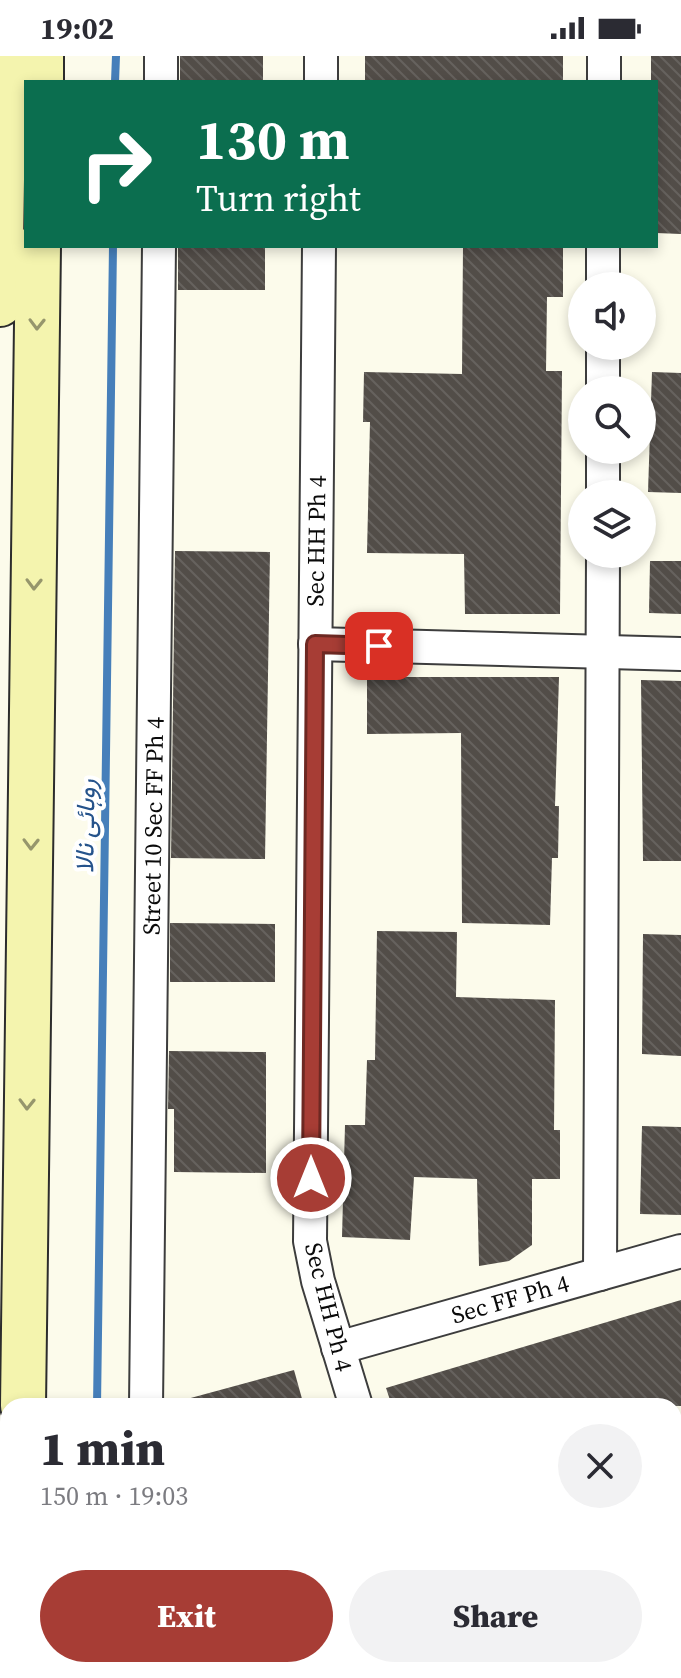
<!DOCTYPE html>
<meta charset="utf-8">
<style>
:root{--surface:#fff;--page:#f2f2f3;--text:#2b2b33;--muted:#7c7c81;--accent:#a73d35}
body{margin:0;font-family:"Source Serif 4",Vazirmatn,serif;background:var(--page);color:var(--text);height:100vh;display:flex;flex-direction:column;font-size:30px;white-space:nowrap}
*{box-sizing:border-box;margin:0}
p{font-size:26px;color:var(--muted)}
.icon{flex:none;width:44px;height:44px;fill:none;stroke:currentColor;stroke-width:2;stroke-linecap:round;stroke-linejoin:round}
.map{position:relative;flex:1;overflow:hidden}
.drawer{position:absolute;left:0px;top:1342px;width:682px;height:280px;display:flex;flex-direction:column;background:var(--surface);border-radius:24px 24px 0 0;box-shadow:0 4px 12px #0003}
.drawer>*{flex:none}
.hud{position:absolute;left:24px;top:24px;width:634px;height:168px;border-radius:0px;box-shadow:0 4px 12px #0003;background:#0b6e4f;color:#fff;overflow:hidden}
.buttons{position:absolute;left:568px;top:216px;display:grid;gap:16px}
.buttons a{display:grid;place-items:center;width:88px;height:88px;border-radius:50%;background:var(--surface);box-shadow:0 4px 12px #0003;font-size:40px}
.pin{position:absolute;display:grid;place-items:center;width:68px;height:68px;color:#fff;margin:-34px;border-radius:16px;box-shadow:0 4px 12px #0006}
.me{position:absolute;width:88px;margin:-44px;rotate:0deg;stroke-linejoin:round;filter:drop-shadow(0 0 6px #0008)}
.turn{display:flex;align-items:center;gap:28px;height:168px;padding:0 40px;font-size:36px}
.turn .icon{width:104px;height:104px;stroke-width:2.5}
.turn b{display:block;font-size:56px;line-height:68px}
.round{display:grid;place-items:center;flex:none;width:84px;height:84px;border-radius:42px;background:var(--page)}
.overview{display:flex;align-items:center;justify-content:space-between;height:136px;padding:0 40px}
h1{font-size:48px;font-weight:800;line-height:60px}
.button{display:flex;gap:16px;margin-top:auto;padding:16px 40px}
.button a{flex:1;height:92px;border-radius:48px;background:var(--accent);color:#fff;font-size:32px;font-weight:800;line-height:92px;text-align:center}
.button a+a{background:var(--page);color:var(--text)}
.status{display:flex;justify-content:space-between;align-items:center;height:56px;padding:0 40px;background:var(--surface);direction:ltr}
.status svg{height:22px;fill:currentColor}
.map>svg:first-child{display:block}
.lines{fill:none;stroke-linecap:round;stroke-linejoin:round}
.stream{stroke:#467fba;stroke-width:8}
.building{fill:url(#building-back-hatch)}
.street-casing{stroke:#3d3d3d;stroke-width:36}
.secondary-casing{stroke:#2c2c2c;stroke-width:48}
.street{stroke:#fff;stroke-width:32}
.secondary{stroke:#f4f4ae;stroke-width:44}
.oneway{stroke:#96966c}
.route-casing{stroke:#6d2822;stroke-width:20}
.route{stroke:#a73d35;stroke-width:14}
.labels{text-anchor:middle;dominant-baseline:central;stroke-width:8;stroke-linejoin:round;paint-order:stroke}
.street-label{font-size:24px;fill:#0a0a0a;stroke:#fff}
.water-label{font-size:26px;font-style:italic;fill:#25538b;stroke:#fff}
</style>
<div class="status"><b>19:02</b><svg viewBox="0 0 49 12"><path d="M0 12V9h3v3zM5 12V6h3v6zM10 12V3h3v9zM15 12V0h3v12zM26 1h20v11H26zM47 4h2v5h-2z"/></svg></div>
<div class="map">
<svg width="681" height="1622" viewBox="0 0 681 1622">
<defs>
<pattern id="building-back-hatch" width="6" height="6" patternUnits="userSpaceOnUse" patternTransform="scale(2)"><rect width="6" height="6" fill="#524d48"/><path d="M-1 5l2 2M0 0l6 6M5-1l2 2" fill="none" stroke="#66625e"/></pattern>
</defs>
<rect width="100%" height="100%" fill="#fcfbeb"/>
<g class="lines">
<g class="stream">
<polyline points="115,26 116,0"/>
<polyline points="97,1350 113,190"/>
<polyline points="93,1617 93,1614"/>
</g>
</g>
<g class="building">
<rect x="180" y="0" width="83" height="26"/>
<rect x="365" y="0" width="198" height="26"/>
<polygon points="651,0 681,0 681,178 656,177 656,26 651,26"/>
<rect x="178" y="190" width="87" height="44"/>
<polygon points="463,190 563,191 563,241 547,241 546,315 562,315 560,558 465,558 464,498 367,497 370,366 363,366 364,316 462,318"/>
<polygon points="652,316 681,317 681,437 648,436"/>
<polygon points="175,495 270,496 265,803 171,802"/>
<polygon points="650,505 681,505 681,558 649,557"/>
<polygon points="367,621 559,621 555,750 559,750 558,802 552,802 550,869 462,867 461,677 367,678"/>
<polygon points="641,624 681,625 681,805 643,805"/>
<polygon points="170,867 275,868 275,926 170,926"/>
<polygon points="377,875 457,876 456,941 555,944 554,1074 560,1074 560,1123 532,1123 532,1189 509,1205 479,1210 477,1123 414,1121 410,1184 342,1181 345,1069 365,1069 367,1004 375,1004"/>
<polygon points="643,878 681,879 681,1000 642,998"/>
<polygon points="169,995 266,996 266,1117 174,1116 174,1053 168,1053"/>
<polygon points="642,1070 681,1071 681,1159 640,1158"/>
<polygon points="681,1244 681,1350 392,1350 386,1332"/>
<polygon points="294,1314 304,1350 188,1350 187,1343"/>
</g>
<g class="lines">
<defs>
<g id="street">
<polyline points="161,26 161,0"/>
<polyline points="321,26 321,0"/>
<polyline points="604,26 604,0"/>
<polyline points="319,190 310,1185 318,1225 356,1350"/>
<polyline points="603,230 603,190"/>
<polyline points="603,334 603,290"/>
<polyline points="603,438 603,394"/>
<polyline points="315,588 681,598"/>
<polyline points="600,1218 603,498"/>
<polyline points="338,1292 681,1195"/>
<polyline points="146,1350 159,190"/>
<polyline points="143,1622 143,1614"/>
</g>
<g id="secondary">
<polyline points="41,26 41,0"/>
<polyline points="0,248 4,0"/>
<polyline points="23,1350 38,190"/>
<polyline points="674,1502 681,1501"/>
<polyline points="674,1555 681,1553"/>
<polyline points="20,1622 20,1614"/>
<polyline points="239,1622 269,1614"/>
<polyline points="437,1622 466,1614"/>
</g>
</defs>
<use href="#street" class="street-casing"/>
<use href="#secondary" class="secondary-casing"/>
<use href="#street" class="street"/>
<use href="#secondary" class="secondary"/>
</g>
<defs><path id="oneway-chevron" d="M-2-3.5L2.5 0L-2 3.5" fill="none" stroke-width="1.6" stroke-linecap="round" stroke-linejoin="round" transform="scale(2)"/></defs>
<g class="oneway">
<use href="#oneway-chevron" transform="translate(37 268) rotate(91)"/>
<use href="#oneway-chevron" transform="translate(34 528) rotate(91)"/>
<use href="#oneway-chevron" transform="translate(31 788) rotate(91)"/>
<use href="#oneway-chevron" transform="translate(27 1048) rotate(91)"/>
</g>
<g class="lines">
<defs>
<polyline id="route" points="311,1122 315,588 379,590"/>
</defs>
<use href="#route" class="route-casing"/>
<use href="#route" class="route"/>
</g>
<g class="labels">
<g class="street-label">
<text transform="translate(316 485) rotate(-89)">Sec HH Ph 4</text>
<text transform="translate(153 770) rotate(-89)">Street 10 Sec FF Ph 4</text>
<text transform="translate(510 1243) rotate(-16)">Sec FF Ph 4</text>
<text transform="translate(329 1251) rotate(76)">Sec HH Ph 4</text>
</g>
<g class="water-label">
<text transform="translate(85 770) rotate(-89)">روہائی نالا</text>
</g>
</g>
</svg>
<div class="buttons">
<a><svg class="icon" aria-label="sound" viewBox="0 0 24 24"><path d="M4 9h4l5-4v14l-5-4H4zM17 9q2 3 0 6"/></svg></a>
<a><svg class="icon" aria-label="search" viewBox="0 0 24 24"><circle cx="10" cy="10" r="6"/><path d="M15 15l6 6"/></svg></a>
<a><svg class="icon" aria-label="layers" viewBox="0 0 24 24"><path d="M12 4l9 5-9 5-9-5zM3 14l9 5 9-5"/></svg></a>
</div>
<div class="pin" style="left:379px;top:590px;background:#d93025"><svg class="icon" aria-label="arrive" viewBox="0 0 24 24"><path d="M6 21V4h12l-3 4 3 4H6"/></svg></div>
<svg class="me" style="left:311px;top:1122px" viewBox="-20 -20 40 40"><circle r="17" fill="#a73d35" stroke="#fff" stroke-width="3"/><path d="M0-11L8 9 0 5-8 9z" fill="#fff"/></svg>
<div class="hud">
<div class="turn"><svg class="icon" aria-label="right" viewBox="0 0 24 24"><path d="M7 20v-9h11M14 6l5 5-5 5"/></svg><div><b>130 m</b>Turn right</div></div>
</div>
<section class="drawer">
<div class="overview"><div><h1>1 min</h1><p>150 m · 19:03</p></div><a class="round"><svg class="icon" aria-label="close" viewBox="0 0 24 24"><path d="M6 6l12 12M18 6L6 18"/></svg></a></div>
<div class="button"><a>Exit</a><a>Share</a></div>
</section>
</div>
